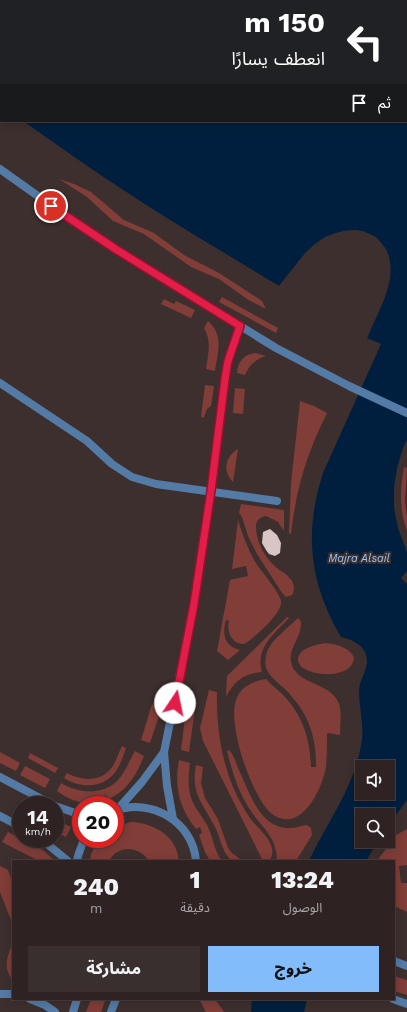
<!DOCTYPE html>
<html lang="ar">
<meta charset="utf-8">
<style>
:root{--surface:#2e2322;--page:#3a2f2f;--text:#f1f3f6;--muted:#a7a4a5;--line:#494040;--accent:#83bcfb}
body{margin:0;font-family:"Work Sans","Noto Sans Arabic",sans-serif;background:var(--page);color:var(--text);direction:rtl;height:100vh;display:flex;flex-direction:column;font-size:15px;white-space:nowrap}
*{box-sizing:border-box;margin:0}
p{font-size:13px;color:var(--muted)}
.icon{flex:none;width:22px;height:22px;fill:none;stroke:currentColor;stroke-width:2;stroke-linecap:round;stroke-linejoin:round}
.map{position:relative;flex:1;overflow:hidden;direction:ltr}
.sheet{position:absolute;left:12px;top:860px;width:383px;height:140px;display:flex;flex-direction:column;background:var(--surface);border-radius:0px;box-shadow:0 2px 10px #0003,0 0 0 1px var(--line);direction:rtl}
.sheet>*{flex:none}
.top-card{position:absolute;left:0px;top:0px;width:407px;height:122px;box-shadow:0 2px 10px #0003,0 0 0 1px var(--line);direction:rtl;background:#202124;color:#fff;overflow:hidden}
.fabs{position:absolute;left:355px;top:760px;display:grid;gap:8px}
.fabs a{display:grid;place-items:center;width:40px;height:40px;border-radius:0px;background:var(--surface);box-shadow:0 2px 10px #0003,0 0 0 1px var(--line);font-size:20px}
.speed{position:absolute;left:12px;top:796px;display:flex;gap:8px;font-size:20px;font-weight:700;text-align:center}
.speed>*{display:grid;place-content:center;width:52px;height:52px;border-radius:50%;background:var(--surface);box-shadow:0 2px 10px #0003,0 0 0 1px var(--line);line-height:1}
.speed small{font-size:10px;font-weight:400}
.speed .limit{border:6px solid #d22;background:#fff;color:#111}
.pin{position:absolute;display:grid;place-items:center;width:34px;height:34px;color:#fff;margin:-17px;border:2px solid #fff;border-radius:50%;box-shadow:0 1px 4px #0007}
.me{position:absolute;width:44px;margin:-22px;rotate:11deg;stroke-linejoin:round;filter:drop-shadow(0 0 3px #0008)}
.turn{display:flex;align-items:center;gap:14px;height:84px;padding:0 16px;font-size:18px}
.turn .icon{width:52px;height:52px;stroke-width:2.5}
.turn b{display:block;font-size:28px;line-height:34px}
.then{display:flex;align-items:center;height:38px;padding:0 16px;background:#0003;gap:8px;font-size:15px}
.eta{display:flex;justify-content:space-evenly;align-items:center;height:68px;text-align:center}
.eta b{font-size:24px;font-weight:800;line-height:28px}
.primary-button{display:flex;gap:8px;margin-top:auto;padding:8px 16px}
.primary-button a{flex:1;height:46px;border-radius:0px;background:var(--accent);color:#111;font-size:16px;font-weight:800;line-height:46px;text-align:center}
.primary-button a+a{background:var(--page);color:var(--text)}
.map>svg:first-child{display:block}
.green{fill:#813d38}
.water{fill:#001f3f;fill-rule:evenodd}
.pier{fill:#3d2f2d}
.building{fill:#d8c6c4}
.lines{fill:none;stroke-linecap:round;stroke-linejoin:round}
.service{stroke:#547ba6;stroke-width:8}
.minor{stroke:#547ba6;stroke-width:8}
.route-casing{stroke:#92132f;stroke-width:10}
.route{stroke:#e11d48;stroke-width:7}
.labels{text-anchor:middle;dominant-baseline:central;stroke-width:4;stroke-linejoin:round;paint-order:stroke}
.water-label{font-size:11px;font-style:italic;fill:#98c7fb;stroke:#3d2f2d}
</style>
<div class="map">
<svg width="407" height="1012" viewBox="0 0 407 1012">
<rect width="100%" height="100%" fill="#3d2f2d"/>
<g class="green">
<polygon points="59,179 74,184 91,192 124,220 154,233 184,255 219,273 262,301 266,309 247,299 219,279 191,267 144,234 113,221 87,197"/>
<polygon points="222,297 278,328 276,333 219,302"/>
<polygon points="164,299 174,304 176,301 195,310 191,318 161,304"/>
<path d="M208,321C224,335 218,352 215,371L206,369C208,355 212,341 204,328Z"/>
<path d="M256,353L266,356C256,359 249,365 245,375L237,373C238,361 244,354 256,353Z"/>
<polygon points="205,385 214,386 211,406 207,409 204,417 202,418 201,416"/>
<polygon points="235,388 245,389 243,414 233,413"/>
<path d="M300,401L314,406L327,413C307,453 296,489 291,534L289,533L291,483Z"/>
<path d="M238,449L233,482C222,471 225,457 238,449Z"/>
<path d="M404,467L407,468L405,501L407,517V531C399,510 400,489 404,467Z"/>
<path d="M241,504L284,510V531L278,522L266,516C259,517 255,522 256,529C257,544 266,559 278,569C283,572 288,575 292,581C294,585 295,591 292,595L286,597L282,593L257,554L248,536L242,517L239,513Z"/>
<path d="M238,520C242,533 247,547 254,560C260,570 279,591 281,601C283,613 254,638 244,644C232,644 226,632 229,621L226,620C222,634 224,646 240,650L228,660L217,651L230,580L248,576L246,566L232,569Z"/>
<path d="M287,617L289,618C274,634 255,648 262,672C245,673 234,681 226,697L227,676Z"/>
<path d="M298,618L301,621C302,638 288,648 291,662C296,686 331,681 339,704C342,713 340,725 340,735L327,733C327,744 327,756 326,767C322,789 301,835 272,814C252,798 227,725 236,700C240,687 253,681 266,679C272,686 280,691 286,698C304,718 310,741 311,767H316C316,747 313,729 303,712C299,705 293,698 288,692C276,680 260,673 267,652C271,640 289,627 298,618Z"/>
<path d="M325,643C335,644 350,647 354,658C352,678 316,677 303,668C301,667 299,664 298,661C297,648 316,645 325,643Z"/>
<path d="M209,690L217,692C216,731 223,773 243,807C246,812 249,817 253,822C262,832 280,847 269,861H263L203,741L200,728Z"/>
<polygon points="152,704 162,707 150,743 141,740"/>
<polygon points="189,707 195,708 189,752 181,750 185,718 190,718 191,711 189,711"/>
<path d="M122,746L126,748C124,754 122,760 119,766C108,788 83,790 64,778L67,773C83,782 104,782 114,764C117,758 119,752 122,746Z"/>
<path d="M229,750C233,754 236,762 238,768C250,792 259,830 292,828C297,828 302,825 307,825L311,828L312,835L296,861H277C277,835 261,828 249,808C238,791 232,771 227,751Z"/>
<path d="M135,751L144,756C136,776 127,791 107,800L106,795L99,797L100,802C83,805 71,801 57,791L61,783C77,793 102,796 117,781C125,773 129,761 135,751Z"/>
<polygon points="0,752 20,763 16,771 0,763"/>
<polygon points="30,753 58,768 55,773 28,758"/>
<path d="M179,760L190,763C188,779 187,794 196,808C201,816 207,823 210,832C214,842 215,852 222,861H210L205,852L199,835L202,833L200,827L196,829C179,808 174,786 179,760Z"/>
<path d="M196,765L203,767L201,783L205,798L218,819L228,848L232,853L240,859L239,861H232C223,853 221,842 217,831C205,805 190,796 196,765Z"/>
<polygon points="25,766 50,779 45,788 20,775"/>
<polygon points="55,819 71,827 66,837 55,832"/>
<path d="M131,822C154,823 177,836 179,861H149C139,846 118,844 109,861H90L91,854L99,839H115V827Z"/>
<polygon points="407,829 407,865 399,866 401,883 407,883 407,912 394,906 394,861 377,861 396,835"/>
<polygon points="8,832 44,851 55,861 39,861 2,842"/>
<polygon points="0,866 8,870 13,883 13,925 0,892"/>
<path d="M13,941V980C2,968 8,955 13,941Z"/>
<polygon points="394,976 407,980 407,995 394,991"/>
<polygon points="91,999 99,999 105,1001 101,1012 86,1012"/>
<polygon points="199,999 215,999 224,1012 206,1012"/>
</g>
<g class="water">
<path d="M0,0H407V439L403,448L397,468L394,488V508L398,528L407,552V571L401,578L407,584V800L388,826V815H362V841H378L366,861H309C327,822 354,788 361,745C365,727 359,709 359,691C359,682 364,676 366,667C371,649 355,640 341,637C309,583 304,532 323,473L381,344L367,338C375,319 387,298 390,278C392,263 389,249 377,239C366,231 356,229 343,231C313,238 297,264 279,286C191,234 105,181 23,121H406V1H1V105ZM362,767H388V793H362Z"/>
<polygon points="252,999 307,999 304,1012 251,1012"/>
</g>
<polygon class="pier" points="21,121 23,121 100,175 158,213 279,286 306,252 315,244 325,237 336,233 355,230 363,231 376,237 386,249 389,256 390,278 384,298 367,338 365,337 382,298 388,277 387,256 384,250 375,239 362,233 355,232 336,235 326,239 316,246 308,254 280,287 278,288 157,215 42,138"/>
<polygon class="building" points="270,529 277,535 281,543 280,553 275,556 269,554 266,550 262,543 263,532"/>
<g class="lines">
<g class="service">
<polyline points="0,169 73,221 117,250 276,348 349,386 407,413"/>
<polyline points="0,383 87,441 112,464 132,477 156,484 277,501"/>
<polyline points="117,810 142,782 164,752"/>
<polyline points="173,819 167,786 164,752 194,604 211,491 228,361 240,325"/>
<polyline points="0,994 13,994"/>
<polyline points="30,999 45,1005 55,1012"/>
</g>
<g class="minor">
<polyline points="0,777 53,805"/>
<polyline points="55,806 81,815"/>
<path d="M115,811C151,797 193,822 196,861"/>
<polyline points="0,816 21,827"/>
<polyline points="41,839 68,861"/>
<polyline points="77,861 78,856 84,839"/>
<polyline points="394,961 407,966"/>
<polyline points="393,999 407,1004"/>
<polyline points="73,1012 77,999"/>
<polyline points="111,1012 116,999"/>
</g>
</g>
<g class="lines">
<defs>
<polyline id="route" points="51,206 117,250 240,326 228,361 225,379 211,491 194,604 175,703"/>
</defs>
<use href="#route" class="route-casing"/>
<use href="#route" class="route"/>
</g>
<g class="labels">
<g class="water-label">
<text x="359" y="558">Majra Alsail</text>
</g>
</g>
</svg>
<div class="fabs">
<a><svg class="icon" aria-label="sound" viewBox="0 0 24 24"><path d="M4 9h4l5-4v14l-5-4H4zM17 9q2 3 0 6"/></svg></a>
<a><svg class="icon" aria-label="search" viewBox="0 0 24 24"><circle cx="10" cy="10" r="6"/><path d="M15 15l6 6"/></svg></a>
</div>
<div class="speed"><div>14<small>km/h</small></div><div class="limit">20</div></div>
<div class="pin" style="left:51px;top:206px;background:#d93025"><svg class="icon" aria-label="arrive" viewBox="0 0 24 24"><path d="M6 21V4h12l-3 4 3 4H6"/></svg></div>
<svg class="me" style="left:175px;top:703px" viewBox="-20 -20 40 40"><circle r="19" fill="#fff"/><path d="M0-13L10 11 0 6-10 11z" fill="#e11d48"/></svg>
<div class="top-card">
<div class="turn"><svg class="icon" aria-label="left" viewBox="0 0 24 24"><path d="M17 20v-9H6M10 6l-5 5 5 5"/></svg><div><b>150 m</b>انعطف يسارًا</div></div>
<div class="then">ثم<svg class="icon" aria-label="arrive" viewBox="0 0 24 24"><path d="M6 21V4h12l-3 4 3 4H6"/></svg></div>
</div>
<section class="sheet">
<div class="eta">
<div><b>13:24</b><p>الوصول</p></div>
<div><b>1</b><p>دقيقة</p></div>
<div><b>240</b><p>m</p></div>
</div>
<div class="primary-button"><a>خروج</a><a>مشاركة</a></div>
</section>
</div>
